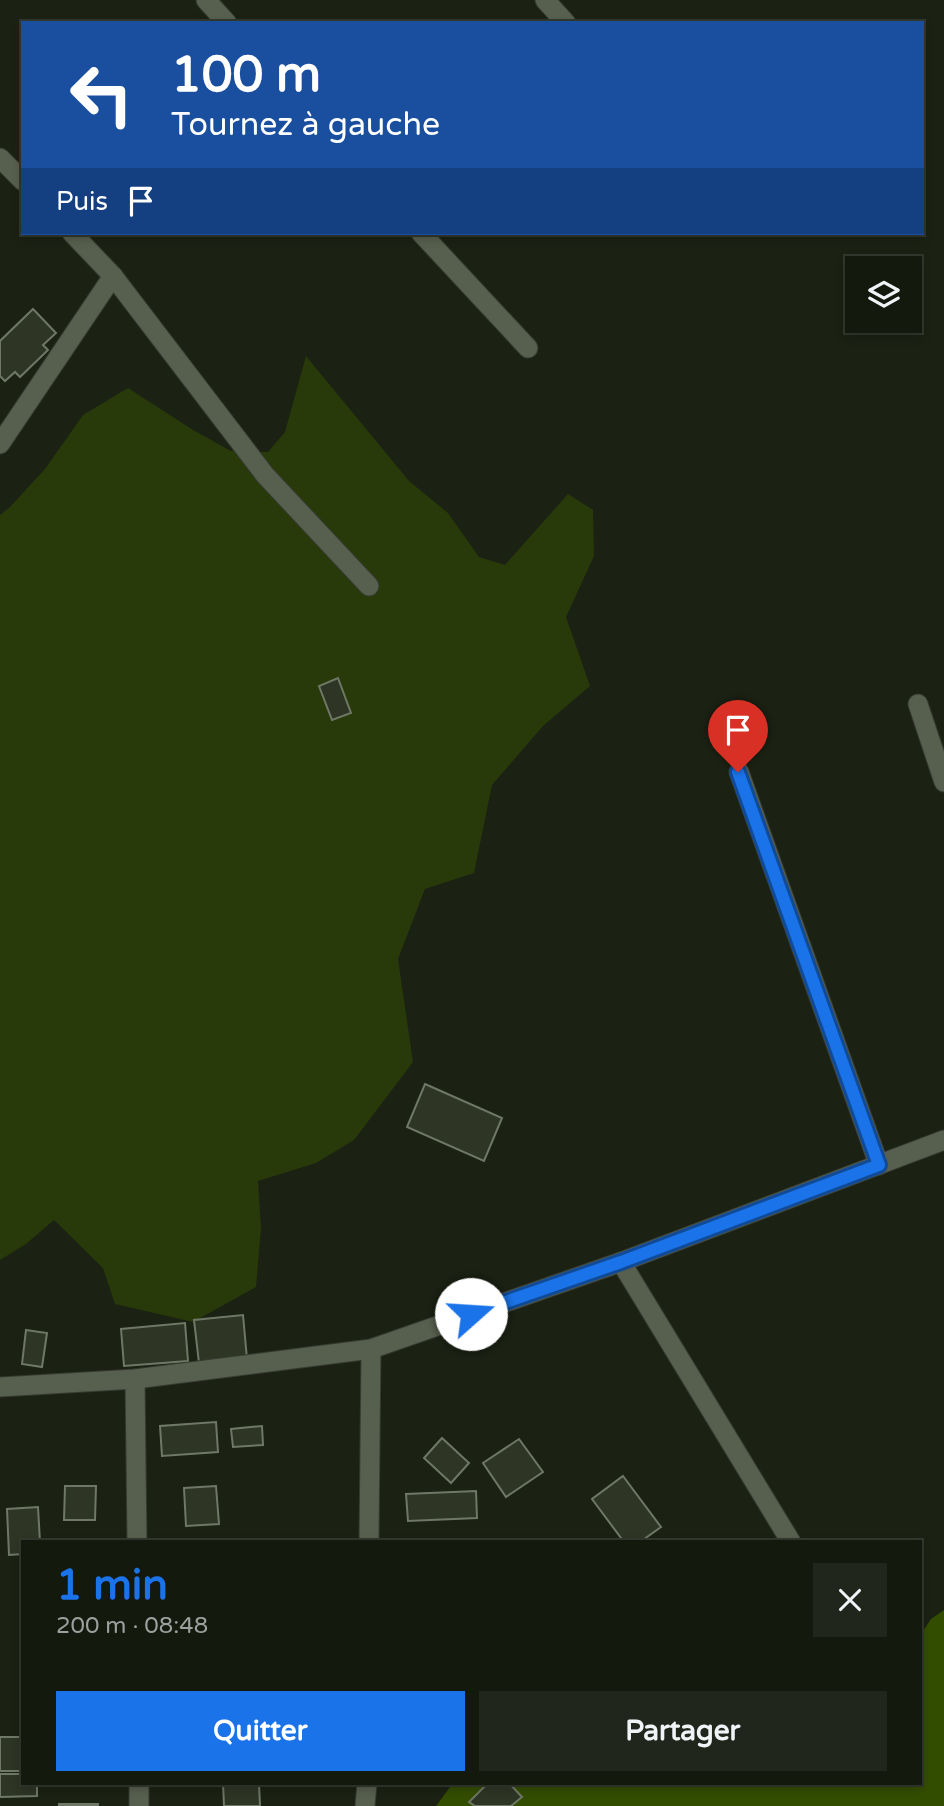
<!DOCTYPE html>
<html lang="fr">
<meta charset="utf-8">
<style>
:root{--surface:#14190e;--page:#21261c;--text:#f1f3f6;--muted:#9da09e;--line:#33382e;--accent:#1a73e8}
body{margin:0;font-family:"Varela Round",sans-serif;background:var(--page);color:var(--text);height:100vh;display:flex;flex-direction:column;font-size:26px;white-space:nowrap}
*{box-sizing:border-box;margin:0}
p{font-size:23px;color:var(--muted)}
.icon{flex:none;width:38px;height:38px;fill:none;stroke:currentColor;stroke-width:2;stroke-linecap:round;stroke-linejoin:round}
.map{position:relative;flex:1;overflow:hidden}
.details{position:absolute;left:21px;top:1540px;width:901px;height:245px;display:flex;flex-direction:column;background:var(--surface);border-radius:0px;box-shadow:0 4px 10px #0003,0 0 0 2px var(--line)}
.details>*{flex:none}
.hud{position:absolute;left:21px;top:21px;width:903px;height:214px;border-radius:0px;box-shadow:0 4px 10px #0003,0 0 0 2px var(--line);background:#1a4fa0;color:#fff;overflow:hidden}
.controls{position:absolute;left:845px;top:256px;display:grid;gap:14px}
.controls a{display:grid;place-items:center;width:77px;height:77px;border-radius:0px;background:var(--surface);box-shadow:0 4px 10px #0003,0 0 0 2px var(--line);font-size:35px}
.pin{position:absolute;display:grid;place-items:center;width:60px;height:60px;color:#fff;margin:-72px -30px;border-radius:50% 50% 50% 0;rotate:-45deg;box-shadow:0 0 7px #0007}
.pin .icon{rotate:45deg}
.me{position:absolute;width:77px;margin:-38px;rotate:71deg;stroke-linejoin:round;filter:drop-shadow(0 0 5px #0008)}
.turn{display:flex;align-items:center;gap:24px;height:147px;padding:0 35px;font-size:32px}
.turn .icon{width:91px;height:91px;stroke-width:2.5}
.turn b{display:block;font-size:49px;line-height:60px}
.then{display:flex;align-items:center;height:66px;padding:0 35px;background:#0003;gap:14px;font-size:26px}
.round{display:grid;place-items:center;flex:none;width:74px;height:74px;border-radius:0px;background:var(--page)}
.headline{display:flex;align-items:center;justify-content:space-between;height:119px;padding:0 35px}
h1{font-size:42px;font-weight:800;line-height:52px;color:var(--accent)}
.action{display:flex;gap:14px;margin-top:auto;padding:14px 35px}
.action a{flex:1;height:80px;border-radius:0px;background:var(--accent);color:#fff;font-size:28px;font-weight:800;line-height:80px;text-align:center}
.action a+a{background:var(--page);color:var(--text)}
.map>svg:first-child{display:block}
.green{fill:#283a0a}
.water{fill:#334d00}
.building{fill:#2e3525;stroke:#6f7766;stroke-width:2}
.lines{fill:none;stroke-linecap:round;stroke-linejoin:round}
.minor-casing{stroke:#363b31;stroke-width:21}
.tertiary-casing{stroke:#363b31;stroke-width:21}
.minor{stroke:#575f4e;stroke-width:19}
.tertiary{stroke:#575f4e;stroke-width:19}
.route-casing{stroke:#114b97;stroke-width:18}
.route{stroke:#1a73e8;stroke-width:12}
</style>
<div class="map">
<svg width="944" height="1806" viewBox="0 0 944 1806">
<rect width="100%" height="100%" fill="#1b2113"/>
<polygon class="green" points="306,356 409,481 448,513 479,557 505,565 568,494 593,510 594,556 566,617 590,686 543,726 492,785 474,873 425,889 398,959 413,1062 354,1140 316,1163 258,1181 261,1228 256,1287 193,1322 115,1304 103,1268 54,1220 26,1244 0,1260 0,515 10,507 45,469 83,415 128,388 193,430 231,451 268,452 285,432"/>
<polygon class="water" points="944,1610 944,1806 436,1806 453,1783 920,1783 921,1634 931,1619"/>
<g class="building">
<polygon points="33,309 56,333 43,345 48,350 20,377 15,372 5,381 0,376 0,341"/>
<polygon points="338,678 351,713 332,720 319,686"/>
<polygon points="425,1084 502,1118 484,1161 407,1127"/>
<polygon points="243,1315 247,1359 199,1363 194,1320"/>
<polygon points="185,1323 188,1361 124,1366 121,1329"/>
<polygon points="26,1330 47,1333 42,1367 22,1364"/>
<polygon points="216,1422 218,1452 162,1456 160,1426"/>
<polygon points="262,1426 263,1445 233,1447 231,1429"/>
<polygon points="442,1438 469,1463 451,1483 424,1458"/>
<polygon points="519,1439 543,1472 506,1497 483,1463"/>
<polygon points="623,1476 661,1527 640,1542 624,1542 592,1499"/>
<polygon points="65,1486 96,1486 95,1520 64,1520"/>
<polygon points="216,1486 219,1524 186,1526 184,1488"/>
<polygon points="476,1491 477,1518 408,1521 406,1494"/>
<polygon points="38,1507 40,1542 23,1542 23,1554 9,1555 7,1509"/>
<rect x="0" y="1737" width="23" height="34"/>
<polygon points="0,1774 23,1774 23,1783 37,1783 37,1796 0,1797"/>
<polygon points="223,1783 259,1783 260,1806 224,1806"/>
<polygon points="488,1783 509,1783 522,1797 511,1806 475,1806 469,1802"/>
<rect x="59" y="1804" width="39" height="2"/>
</g>
<g class="lines">
<defs>
<g id="minor">
<polyline points="545,0 566,23"/>
<polyline points="0,158 23,181"/>
<polyline points="72,233 113,276 265,475 369,586"/>
<polyline points="0,444 113,276"/>
<polyline points="918,704 944,782"/>
<polyline points="739,772 879,1165"/>
<polyline points="621,1262 791,1542"/>
<polyline points="135,1379 137,1542"/>
<polyline points="369,1542 371,1349"/>
<polyline points="139,1783 139,1806"/>
<polyline points="365,1806 367,1783"/>
</g>
<g id="tertiary">
<polyline points="206,0 227,23"/>
<polyline points="421,233 528,348"/>
<polyline points="0,1387 135,1379 371,1349 621,1262 944,1140"/>
</g>
</defs>
<use href="#minor" class="minor-casing"/>
<use href="#tertiary" class="tertiary-casing"/>
<use href="#minor" class="minor"/>
<use href="#tertiary" class="tertiary"/>
</g>
<g class="lines">
<defs>
<polyline id="route" points="471,1314 621,1262 879,1165 738,772"/>
</defs>
<use href="#route" class="route-casing"/>
<use href="#route" class="route"/>
</g>
</svg>
<div class="controls">
<a><svg class="icon" aria-label="layers" viewBox="0 0 24 24"><path d="M12 4l9 5-9 5-9-5zM3 14l9 5 9-5"/></svg></a>
</div>
<div class="pin" style="left:738px;top:772px;background:#d93025"><svg class="icon" aria-label="arrive" viewBox="0 0 24 24"><path d="M6 21V4h12l-3 4 3 4H6"/></svg></div>
<svg class="me" style="left:471px;top:1314px" viewBox="-20 -20 40 40"><circle r="19" fill="#fff"/><path d="M0-13L10 11 0 6-10 11z" fill="#1a73e8"/></svg>
<div class="hud">
<div class="turn"><svg class="icon" aria-label="left" viewBox="0 0 24 24"><path d="M17 20v-9H6M10 6l-5 5 5 5"/></svg><div><b>100 m</b>Tournez à gauche</div></div>
<div class="then">Puis<svg class="icon" aria-label="arrive" viewBox="0 0 24 24"><path d="M6 21V4h12l-3 4 3 4H6"/></svg></div>
</div>
<section class="details">
<div class="headline"><div><h1>1 min</h1><p>200 m · 08:48</p></div><a class="round"><svg class="icon" aria-label="close" viewBox="0 0 24 24"><path d="M6 6l12 12M18 6L6 18"/></svg></a></div>
<div class="action"><a>Quitter</a><a>Partager</a></div>
</section>
</div>
